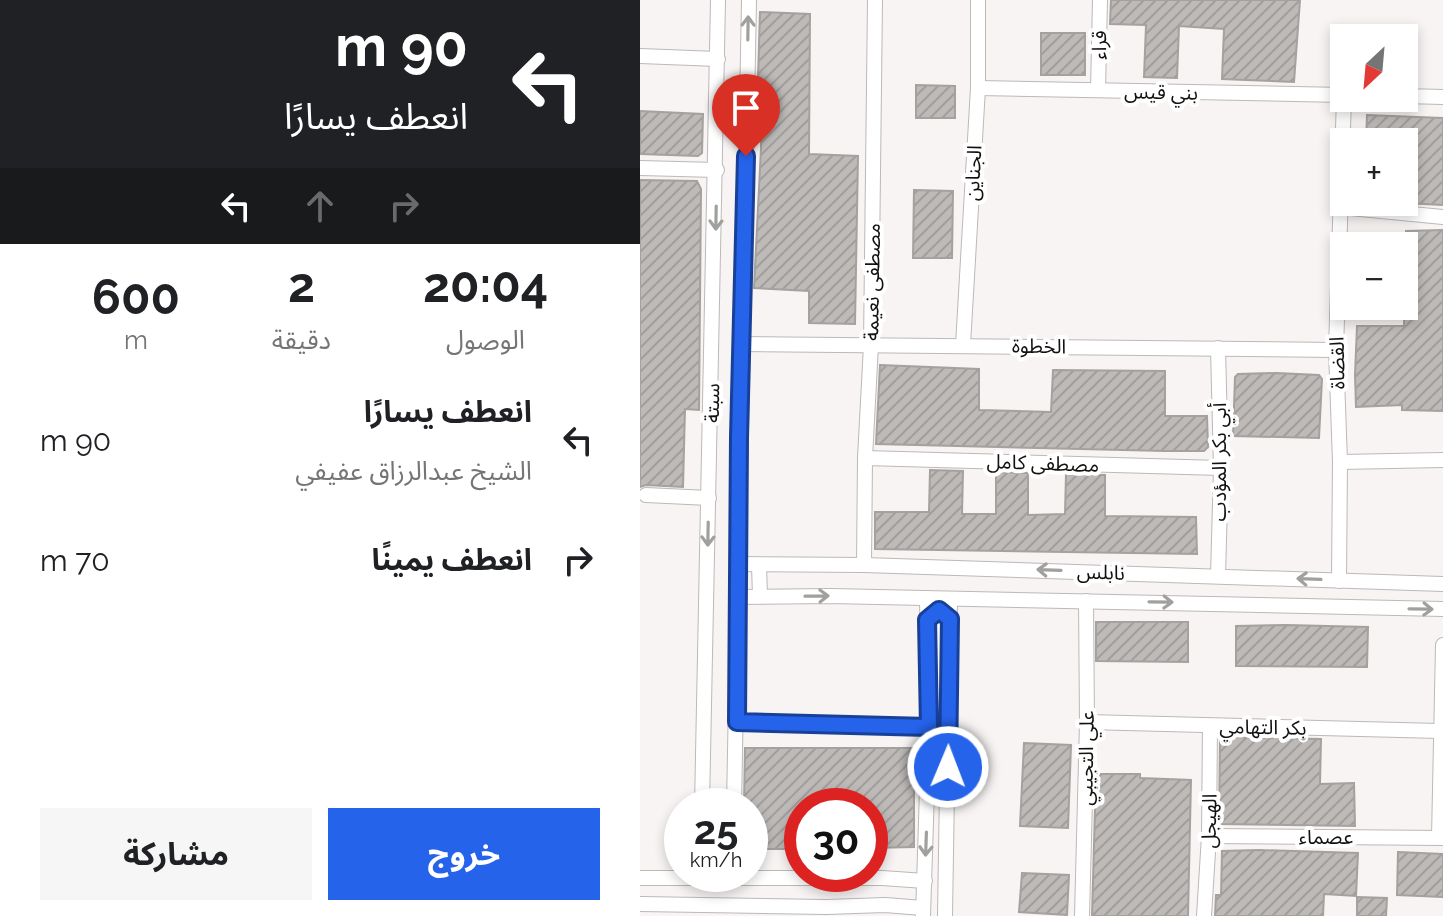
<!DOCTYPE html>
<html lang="ar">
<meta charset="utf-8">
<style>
:root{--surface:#fff;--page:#f6f6f6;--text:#202124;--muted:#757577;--accent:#2563eb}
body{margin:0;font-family:Raleway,"Noto Sans Arabic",sans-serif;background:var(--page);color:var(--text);direction:rtl;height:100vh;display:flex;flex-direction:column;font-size:30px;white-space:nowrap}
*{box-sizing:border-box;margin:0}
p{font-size:26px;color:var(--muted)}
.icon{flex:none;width:44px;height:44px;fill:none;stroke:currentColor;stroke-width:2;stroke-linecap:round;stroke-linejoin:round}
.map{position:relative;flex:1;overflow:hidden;direction:ltr}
.details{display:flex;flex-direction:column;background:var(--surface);width:640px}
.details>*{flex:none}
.banner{background:#202124;color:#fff;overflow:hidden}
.needle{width:52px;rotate:206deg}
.fabs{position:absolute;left:690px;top:24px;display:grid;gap:16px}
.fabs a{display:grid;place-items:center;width:88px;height:88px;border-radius:0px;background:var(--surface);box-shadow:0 4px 12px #0003;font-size:40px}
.speed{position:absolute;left:24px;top:788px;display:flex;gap:16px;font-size:40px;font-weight:700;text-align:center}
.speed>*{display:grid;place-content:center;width:104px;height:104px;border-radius:50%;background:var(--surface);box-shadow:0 4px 12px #0003;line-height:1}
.speed small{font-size:20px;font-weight:400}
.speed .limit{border:12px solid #d22;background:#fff;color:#111}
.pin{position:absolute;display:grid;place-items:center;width:68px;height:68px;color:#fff;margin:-82px -34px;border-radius:50% 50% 50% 0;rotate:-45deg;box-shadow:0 0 8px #0007}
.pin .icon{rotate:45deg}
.me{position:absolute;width:88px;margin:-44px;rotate:1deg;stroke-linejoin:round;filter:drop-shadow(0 0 6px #0008)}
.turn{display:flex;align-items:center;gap:28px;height:168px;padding:0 40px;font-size:36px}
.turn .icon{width:104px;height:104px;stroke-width:2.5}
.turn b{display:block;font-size:56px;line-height:68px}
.lanes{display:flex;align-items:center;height:76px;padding:0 40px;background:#0003;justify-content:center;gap:40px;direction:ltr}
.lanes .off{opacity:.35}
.eta{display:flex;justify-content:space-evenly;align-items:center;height:136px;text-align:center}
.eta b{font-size:48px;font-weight:700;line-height:56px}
.primary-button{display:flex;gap:16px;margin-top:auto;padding:16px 40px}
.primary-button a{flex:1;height:92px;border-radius:0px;background:var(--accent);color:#fff;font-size:32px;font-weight:700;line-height:92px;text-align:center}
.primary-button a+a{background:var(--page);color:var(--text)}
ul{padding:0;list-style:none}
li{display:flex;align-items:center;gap:24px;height:120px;padding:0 40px}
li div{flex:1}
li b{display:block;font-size:30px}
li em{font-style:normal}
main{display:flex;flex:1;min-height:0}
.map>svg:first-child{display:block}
.building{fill:url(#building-hatch);stroke:#a4a19f;stroke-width:2}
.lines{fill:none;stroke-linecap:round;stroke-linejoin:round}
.minor-casing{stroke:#bcb9b7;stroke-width:16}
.minor{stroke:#fff;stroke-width:14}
.oneway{stroke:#a0a09f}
.route-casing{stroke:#184099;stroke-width:20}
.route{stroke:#2563eb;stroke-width:14}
.labels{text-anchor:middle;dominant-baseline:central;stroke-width:8;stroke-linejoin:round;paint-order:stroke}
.street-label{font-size:20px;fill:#121110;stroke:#fff}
</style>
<main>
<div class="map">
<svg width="803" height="916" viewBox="0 0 803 916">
<defs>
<pattern id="building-hatch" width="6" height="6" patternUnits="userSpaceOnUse" patternTransform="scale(2)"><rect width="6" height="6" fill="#bdbab8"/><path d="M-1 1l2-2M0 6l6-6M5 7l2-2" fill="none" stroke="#a19f9d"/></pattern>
</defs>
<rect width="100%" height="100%" fill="#f7f4f3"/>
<g class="building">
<polygon points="471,0 660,0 654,82 582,79 584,29 539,26 537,78 504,77 506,25 470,24"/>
<polygon points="120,12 170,14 169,154 218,156 215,324 169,323 169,291 114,288 121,148 121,78 118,78"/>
<rect x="401" y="33" width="44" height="42"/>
<polygon points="276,85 315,86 315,118 276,118"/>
<polygon points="0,111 63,114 62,153 58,156 0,154"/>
<polygon points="727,115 803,118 803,205 764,203 764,161 767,161 767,142 726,142"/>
<polygon points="0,180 57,181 61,189 59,410 45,409 43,487 6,485 0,487"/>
<polygon points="274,190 313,191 312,258 273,258"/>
<polygon points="803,230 803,411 762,410 762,405 716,407 715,375 717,326 764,326 766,231"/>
<polygon points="240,365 339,369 339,410 411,412 413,370 525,371 525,416 567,416 568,447 564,451 525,451 236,444"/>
<polygon points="636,373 679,375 682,379 679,438 593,436 595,377 598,374"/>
<polygon points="290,470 323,471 322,514 356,514 356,472 388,473 388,515 425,514 426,474 465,475 465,516 556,517 557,554 235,549 235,512 289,512"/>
<polygon points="456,622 548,622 548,662 456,661"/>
<polygon points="646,625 728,627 727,667 596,666 596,626"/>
<polygon points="580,737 681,739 680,784 714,783 715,826 579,824"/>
<polygon points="384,743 431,745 428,828 380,826"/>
<polygon points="105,748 274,748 274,847 230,848 230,806 162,806 162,849 110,849 110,806 104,806"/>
<polygon points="456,774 500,774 500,778 551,780 548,916 452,916"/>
<polygon points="619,850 718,853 716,896 684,894 683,916 575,916 576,895 581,895 582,851"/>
<polygon points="758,852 803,854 803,897 757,895"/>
<polygon points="382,873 429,875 427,915 379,912"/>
<polygon points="717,897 747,898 746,916 717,916"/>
</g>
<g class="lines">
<defs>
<g id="minor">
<polyline points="0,56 78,59"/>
<polyline points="338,88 704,95"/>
<polyline points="458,90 460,0"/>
<polyline points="764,96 803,97"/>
<polyline points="0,168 77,170"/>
<polyline points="700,207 803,217"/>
<polyline points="103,344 696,350"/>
<polyline points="323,345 338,88 338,0"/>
<polyline points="578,348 581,468 578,576"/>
<polyline points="225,458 581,468"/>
<polyline points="700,462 803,460"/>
<polyline points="6,495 69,498"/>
<polyline points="99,564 224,565 803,584"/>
<polyline points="119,565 120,596"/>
<polyline points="224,565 225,458 231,345 235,0"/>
<polyline points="699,581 700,462 696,350 704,98"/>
<polyline points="99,597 191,596 803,609"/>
<polyline points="97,722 289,727"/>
<polyline points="447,722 800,731"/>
<polyline points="62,806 78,0"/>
<polyline points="94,806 109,0"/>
<polyline points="569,836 803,838"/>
<polyline points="799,838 803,645"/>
<polyline points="0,878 242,878 285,881"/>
<polyline points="0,904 186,907 245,905 283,908"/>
<polyline points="283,916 289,727 287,598"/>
<polyline points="305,916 310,599"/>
<polyline points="442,916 447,722 446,601"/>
<polyline points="564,916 569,836 570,726"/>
</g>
</defs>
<use href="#minor" class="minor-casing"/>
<use href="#minor" class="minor"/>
</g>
<defs><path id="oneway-shaft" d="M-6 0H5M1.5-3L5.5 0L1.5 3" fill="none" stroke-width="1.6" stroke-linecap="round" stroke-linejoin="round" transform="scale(2)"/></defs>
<g class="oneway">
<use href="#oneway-shaft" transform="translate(108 28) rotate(-89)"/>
<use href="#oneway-shaft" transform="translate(76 218) rotate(91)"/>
<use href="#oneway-shaft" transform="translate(68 534) rotate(91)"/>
<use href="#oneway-shaft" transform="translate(409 570) rotate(-178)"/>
<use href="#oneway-shaft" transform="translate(669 579) rotate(-178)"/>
<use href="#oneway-shaft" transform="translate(177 596) rotate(-1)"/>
<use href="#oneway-shaft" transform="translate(521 602) rotate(1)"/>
<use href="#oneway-shaft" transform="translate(781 609) rotate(1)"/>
<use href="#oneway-shaft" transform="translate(286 844) rotate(92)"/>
</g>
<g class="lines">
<defs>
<polyline id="route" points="106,156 99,437 97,722 289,727 287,620 299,610 310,619 308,767"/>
</defs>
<use href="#route" class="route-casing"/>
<use href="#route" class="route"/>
</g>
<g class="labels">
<g class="street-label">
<text transform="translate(459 45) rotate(-89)">قراء</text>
<text transform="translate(521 92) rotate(1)">بني قيس</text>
<text transform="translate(333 173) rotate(-87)">الجناين</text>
<text transform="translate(232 282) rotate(-89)">مصطفى نعيمة</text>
<text transform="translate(399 346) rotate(1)">الخطوة</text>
<text transform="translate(697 363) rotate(-91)">القضاة</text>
<text transform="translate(72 403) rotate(-89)">سبتة</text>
<text transform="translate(579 462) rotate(-90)">أبي بكر المؤدب</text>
<text transform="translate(403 463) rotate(2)">مصطفى كامل</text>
<text transform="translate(461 572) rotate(2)">نابلس</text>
<text transform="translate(623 727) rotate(1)">بكر التهامي</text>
<text transform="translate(446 758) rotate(-89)">علي التجيبي</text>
<text transform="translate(569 821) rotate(-89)">الهيجل</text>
<text x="686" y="837">عصماء</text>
</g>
</g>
</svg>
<div class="fabs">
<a><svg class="needle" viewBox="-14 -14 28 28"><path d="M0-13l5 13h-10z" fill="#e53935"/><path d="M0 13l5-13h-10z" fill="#757577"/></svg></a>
<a>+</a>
<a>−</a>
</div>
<div class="speed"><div>25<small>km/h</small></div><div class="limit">30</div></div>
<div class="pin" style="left:106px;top:156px;background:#d93025"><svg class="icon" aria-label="arrive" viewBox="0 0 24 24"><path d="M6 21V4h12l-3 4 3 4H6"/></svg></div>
<svg class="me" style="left:308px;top:767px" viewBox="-20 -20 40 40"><circle r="17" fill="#2563eb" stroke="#fff" stroke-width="3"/><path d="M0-11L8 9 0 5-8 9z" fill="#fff"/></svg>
</div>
<section class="details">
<div class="banner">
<div class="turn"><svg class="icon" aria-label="left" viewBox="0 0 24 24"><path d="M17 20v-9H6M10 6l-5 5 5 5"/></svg><div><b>90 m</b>انعطف يسارًا</div></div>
<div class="lanes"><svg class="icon" aria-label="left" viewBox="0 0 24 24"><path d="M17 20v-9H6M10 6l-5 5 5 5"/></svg><svg class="icon off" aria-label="ahead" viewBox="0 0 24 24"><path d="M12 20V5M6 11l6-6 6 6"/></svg><svg class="icon off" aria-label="right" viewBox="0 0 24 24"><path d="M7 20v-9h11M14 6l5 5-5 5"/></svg></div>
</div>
<div class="eta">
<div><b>20:04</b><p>الوصول</p></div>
<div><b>2</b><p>دقيقة</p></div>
<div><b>600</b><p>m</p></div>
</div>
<ul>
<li><svg class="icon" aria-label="left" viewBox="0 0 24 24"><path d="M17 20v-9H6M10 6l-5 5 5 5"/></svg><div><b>انعطف يسارًا</b><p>الشيخ عبدالرزاق عفيفي</p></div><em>90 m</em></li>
<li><svg class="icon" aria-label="right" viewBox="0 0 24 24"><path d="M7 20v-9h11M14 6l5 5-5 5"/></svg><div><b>انعطف يمينًا</b></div><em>70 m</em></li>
</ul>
<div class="primary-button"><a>خروج</a><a>مشاركة</a></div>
</section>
</main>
